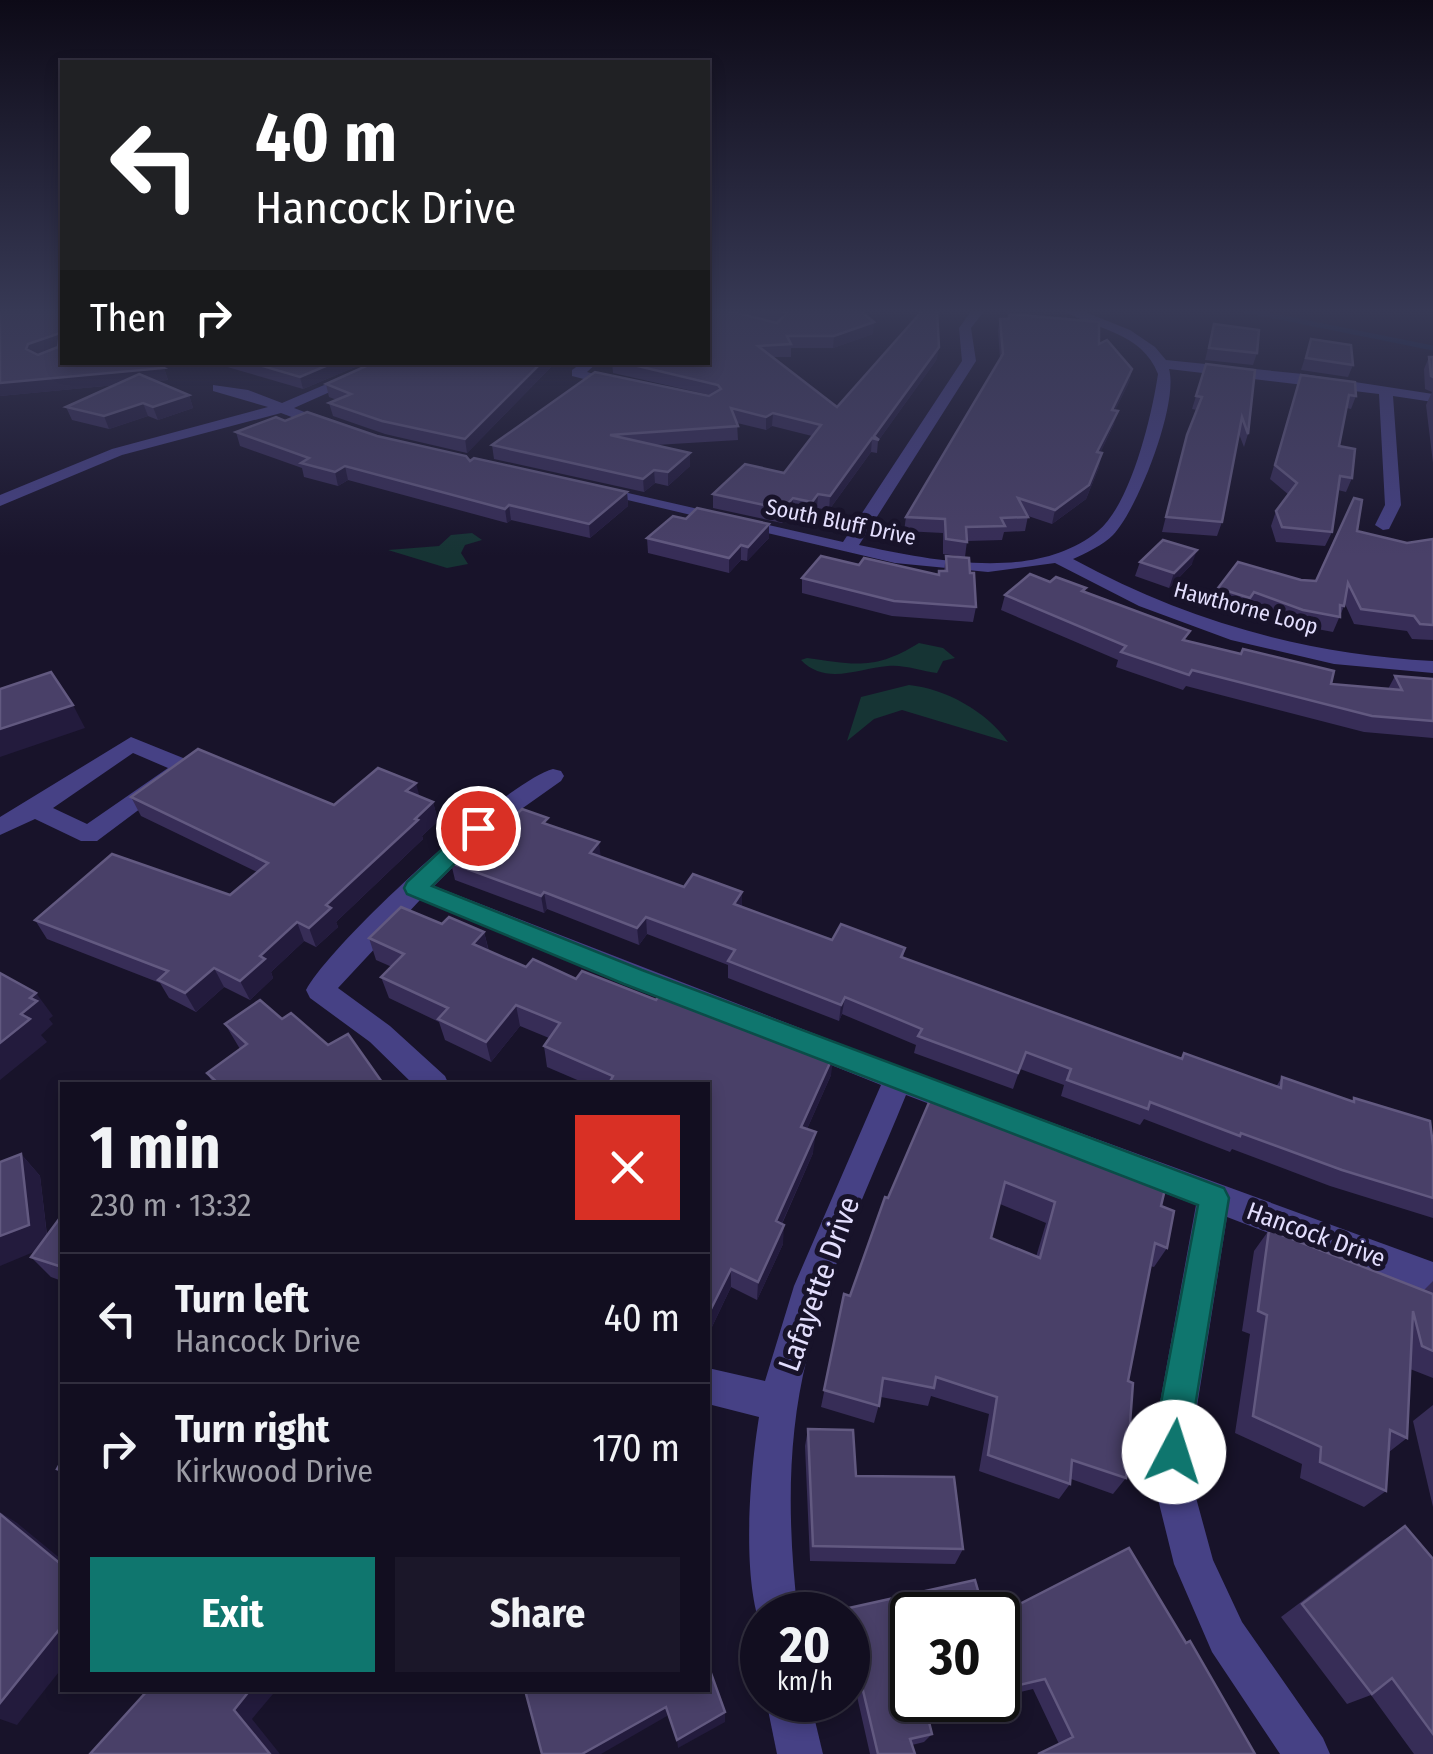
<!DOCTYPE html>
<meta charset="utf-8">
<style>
:root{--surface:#120e20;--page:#1b1729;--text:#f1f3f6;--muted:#9c9ca5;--line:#312e3e;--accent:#0f766e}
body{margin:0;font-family:"Fira Sans Condensed",sans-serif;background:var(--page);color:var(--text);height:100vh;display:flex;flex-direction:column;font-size:38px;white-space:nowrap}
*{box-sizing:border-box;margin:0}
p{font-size:32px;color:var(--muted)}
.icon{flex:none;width:55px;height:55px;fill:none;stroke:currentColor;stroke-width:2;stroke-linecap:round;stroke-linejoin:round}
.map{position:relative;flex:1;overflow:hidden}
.side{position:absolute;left:60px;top:1082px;width:650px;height:610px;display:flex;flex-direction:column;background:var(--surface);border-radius:0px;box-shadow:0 5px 15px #0003,0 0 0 2px var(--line)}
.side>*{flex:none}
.top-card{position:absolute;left:60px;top:60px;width:650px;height:305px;border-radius:0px;box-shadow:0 5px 15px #0003,0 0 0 2px var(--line);background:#202124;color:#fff;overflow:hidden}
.speed{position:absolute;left:740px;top:1592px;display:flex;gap:20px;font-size:50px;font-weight:700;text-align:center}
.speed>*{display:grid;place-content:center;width:130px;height:130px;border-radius:50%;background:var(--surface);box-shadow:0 5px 15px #0003,0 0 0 2px var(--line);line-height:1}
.speed small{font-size:25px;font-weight:400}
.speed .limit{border:5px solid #111;border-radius:15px;background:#fff;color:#111}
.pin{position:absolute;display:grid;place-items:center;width:85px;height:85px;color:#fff;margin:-42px;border:5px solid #fff;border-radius:50%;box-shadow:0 2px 10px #0007}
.me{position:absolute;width:110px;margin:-55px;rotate:5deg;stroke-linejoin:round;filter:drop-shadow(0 0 8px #0008)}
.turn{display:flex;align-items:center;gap:35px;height:210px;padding:0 30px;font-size:45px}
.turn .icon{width:130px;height:130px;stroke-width:2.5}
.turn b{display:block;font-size:70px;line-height:85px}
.then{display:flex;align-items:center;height:95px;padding:0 30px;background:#0003;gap:20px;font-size:38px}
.round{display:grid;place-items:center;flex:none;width:105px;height:105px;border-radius:0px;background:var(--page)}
.head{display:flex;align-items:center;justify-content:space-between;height:170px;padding:0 30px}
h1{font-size:60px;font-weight:700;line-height:75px}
.primary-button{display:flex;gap:20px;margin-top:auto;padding:20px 30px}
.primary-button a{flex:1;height:115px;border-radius:0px;background:var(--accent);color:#fff;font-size:40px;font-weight:700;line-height:115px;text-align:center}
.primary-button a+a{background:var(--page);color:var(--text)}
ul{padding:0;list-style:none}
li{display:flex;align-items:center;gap:30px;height:130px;padding:0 30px;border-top:2px solid var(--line)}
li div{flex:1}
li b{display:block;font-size:38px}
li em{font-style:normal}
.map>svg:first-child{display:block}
.green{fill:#163434}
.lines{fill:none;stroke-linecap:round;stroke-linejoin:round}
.stream{stroke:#0f2147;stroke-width:5}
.minor{fill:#464185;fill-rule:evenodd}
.wall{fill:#372d57;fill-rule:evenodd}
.shaded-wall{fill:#231b3d}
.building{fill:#494068;stroke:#625980;stroke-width:2.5;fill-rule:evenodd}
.route{fill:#0f766e;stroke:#0a4d48;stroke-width:2.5}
.labels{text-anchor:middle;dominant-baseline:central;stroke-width:10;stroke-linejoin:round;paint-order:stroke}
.far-street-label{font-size:22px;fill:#e3defd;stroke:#18132a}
.street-label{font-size:25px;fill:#e3defd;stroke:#18132a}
.near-street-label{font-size:30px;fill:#e3defd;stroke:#18132a}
</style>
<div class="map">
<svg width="1433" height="1754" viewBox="0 0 1433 1754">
<rect width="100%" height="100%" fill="#18132a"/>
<g class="green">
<polygon points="472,533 482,540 465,545 461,553 468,564 447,568 388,550 439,546 451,535"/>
<path d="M919,643L943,648L955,658L943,661L937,673C922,671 902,664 888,666C859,668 826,686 801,660L807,658C855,665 876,670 919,643Z"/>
<path d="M909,685C946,689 986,711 1008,742L902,710L874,719L847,741L861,697Z"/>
</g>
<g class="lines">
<polyline class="stream" points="1244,310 1433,348"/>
<g class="minor">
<path d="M972,310H985L971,328L976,361L859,545C931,560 1035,583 1098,531C1131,504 1152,415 1158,374C1142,332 1096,330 1062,310H1080L1130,330L1155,347L1166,360L1303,374L1433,394V402L1393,396L1401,505L1389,529L1383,530L1375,525L1385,505L1379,394L1169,369C1179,403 1138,509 1113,535C1103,545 1086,553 1073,559C1187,621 1304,654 1433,661V673L1334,664L1231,640L1139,606L1055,563L988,572L895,563L585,490L593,485L843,542L962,361L959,328Z"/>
<polygon points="378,362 397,362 294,408 336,424 336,430 326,430 281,413 122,455 0,506 0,495 112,449 268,407 213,391 213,385 248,390 282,403"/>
<polygon points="583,362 598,362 587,372 630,385 623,389 572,376 572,370"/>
<path d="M131,737L193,762L196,767L97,841H81L35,819L0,835V817ZM133,753L168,768L87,824L53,808Z"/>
<path d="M553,769L561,771L564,776L561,781L486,834L434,886L908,1070L1433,1262V1296L1227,1217L1195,1419L1192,1483L1213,1560L1242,1622L1323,1738L1330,1754H1280L1212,1652L1174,1564L1154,1483L1157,1419L1196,1205L906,1095C871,1181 829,1267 807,1358C786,1442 788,1529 798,1615H762V1630C741,1578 750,1473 759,1417L708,1404V1368L765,1381L794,1286L881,1085L420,900L338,988L390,1026L445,1076L449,1085H414L370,1042L310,998L306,990C330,944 505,782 553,769Z"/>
<polygon points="766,1700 810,1700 823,1754 777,1754"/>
</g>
</g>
<g class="wall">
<polygon points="0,310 62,362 164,368 168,380 156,381 189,395 193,408 158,420 148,416 109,429 72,420 66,407 115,385 0,396"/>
<polygon points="726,310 859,310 873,334 833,348 791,348 791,357 773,357 837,407 937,359 878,441 877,453 871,452 829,510 817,508 811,516 793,512 782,523 713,508 713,494 784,473 812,436 772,426 766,430 737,423 738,440 656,445 690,453 690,466 668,486 655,483 644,492 494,459 492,445 710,395 613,373 612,362 708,362"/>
<polygon points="1000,319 1099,344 1132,369 1129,382 1115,410 1114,424 1100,453 1099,467 1086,499 1052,524 1028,516 1025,531 1004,532 1002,540 967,541 965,557 943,554 943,533 904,531 906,517 1000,358 998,330"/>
<polygon points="1214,324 1257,353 1253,365 1205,360"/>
<polygon points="1311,339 1353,365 1348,377 1301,370"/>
<polygon points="1429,357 1433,357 1433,463 1426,405 1432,392 1425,389 1424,369"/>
<polygon points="210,362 367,362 303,389"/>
<polygon points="556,362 467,453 385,434 333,416 329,403 337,400 329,397 326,384"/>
<polygon points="1206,364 1255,370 1248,434 1244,447 1239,434 1222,522 1217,536 1162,532 1183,449 1197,410 1192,409"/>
<polygon points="1301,375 1356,396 1351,409 1347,408 1339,446 1352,478 1346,492 1338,490 1332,532 1325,546 1276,542 1271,526 1276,511 1289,495 1270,479"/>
<polygon points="236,432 377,436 470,461 627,492 628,506 590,538 511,520 507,523 348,480 338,486 304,477 302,468 240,446"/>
<polygon points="686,519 769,524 769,538 747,561 741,560 729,573 648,553 647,538"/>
<polygon points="1357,531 1407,543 1433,539 1433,640 1412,639 1407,631 1354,624 1345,604 1333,632 1296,625 1248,607 1244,613 1213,603 1218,588 1301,580 1316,581"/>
<polygon points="946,556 970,573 976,607 973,622 892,616 802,593 802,578 859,565 938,575 944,571"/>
<polygon points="1140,562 1192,564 1169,588 1135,576"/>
<polygon points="1050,582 1086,588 1085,592 1186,641 1331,684 1388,689 1395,676 1433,679 1433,738 1364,732 1186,686 1183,690 1116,667 1118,660 1001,610 1005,595"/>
<polygon points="131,797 334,805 420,797 433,802 438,821 422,836 423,839 336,922 338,927 316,947 304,941 271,972 273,978 250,1000 224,987 196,1012 169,998 160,983 47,939 35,920 230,895 257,872 141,816"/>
<polygon points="549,825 601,857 684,887 742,892 742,907 832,940 905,948 903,958 1181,1058 1184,1053 1276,1087 1282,1077 1352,1102 1354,1098 1433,1146 1433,1218 1330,1186 1232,1149 1230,1152 1144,1119 1140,1125 1061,1096 1064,1085 1020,1069 1013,1089 914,1053 916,1045 842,1014 839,1021 728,978 728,965 647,934 639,945 547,909 544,913 455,880 451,863 505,826"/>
<polygon points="484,932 489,951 526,967 576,979 831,1075 807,1129 813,1153 782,1224 783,1244 757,1300 731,1287 710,1331 708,1330 708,1085 589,1085 547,1067 544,1046 549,1038 520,1026 491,1062 445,1040 439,1022 389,998 381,977 392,967 376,960 369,938"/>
<polygon points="282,1019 328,1045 384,1085 214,1085 207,1073 240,1049 225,1024"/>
<path d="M930,1100L1161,1206L1167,1248L1154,1267L1150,1266L1128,1381L1126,1478L1113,1494L1071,1479L1070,1484L1059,1499L979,1471L989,1414L931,1396L928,1406L881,1397L874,1423L821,1407L844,1294L850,1296L888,1198ZM1000,1204L1046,1223L1036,1257L991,1238Z"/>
<polygon points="21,1154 40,1176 47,1235 62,1215 62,1281 51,1277 31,1257 35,1252"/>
<polygon points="1269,1230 1424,1290 1433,1281 1433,1378 1410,1369 1407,1438 1389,1452 1386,1491 1364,1507 1300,1478 1302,1464 1235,1433 1250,1334 1242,1331 1254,1251"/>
<polygon points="1433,1405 1433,1507 1413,1421"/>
<polygon points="808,1429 856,1476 963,1549 955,1564 810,1561 805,1446"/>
<polygon points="1405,1526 1433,1559 1433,1754 1414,1754 1371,1695 1347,1704 1281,1617 1382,1541"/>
<polygon points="975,1580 985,1615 912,1615 912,1700 986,1700 927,1713 932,1734 924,1742 912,1745 915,1754 870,1754 856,1692 848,1694 848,1615 830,1615 831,1612"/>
<polygon points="998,1615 1186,1643 1255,1754 1059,1744 1033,1689 998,1697"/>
</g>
<g class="shaded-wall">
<polygon points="874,322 873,334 833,348 834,336"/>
<polygon points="60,333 62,346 33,357 26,349 28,344"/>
<polygon points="939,347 937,359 878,441 874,436"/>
<polygon points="335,362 367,362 303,389 300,377"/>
<polygon points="542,362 556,362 467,453 465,439"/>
<polygon points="164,368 168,380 0,396 0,383"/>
<polygon points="1132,369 1129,382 1109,423 1112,410"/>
<polygon points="189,395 193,408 158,420 153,407"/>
<polygon points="143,403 148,416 109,429 104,416"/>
<polygon points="1118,411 1114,424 1094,466 1097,452"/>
<polygon points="773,413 772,426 766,430 766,417"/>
<polygon points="872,438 871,452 829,510 830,496"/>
<polygon points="690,453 690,466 668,486 668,472"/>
<polygon points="1102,453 1099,467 1086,499 1052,524 1055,510"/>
<polygon points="345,466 348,480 338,486 335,472"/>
<polygon points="654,470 655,483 644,492 643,479"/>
<polygon points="627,492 628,506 590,538 589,524"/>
<polygon points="818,494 817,508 811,516 812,502"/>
<polygon points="793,498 793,512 782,523 783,509"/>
<polygon points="509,505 511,520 507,523 505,509"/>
<polygon points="769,524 769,538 747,561 748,547"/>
<polygon points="741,545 741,560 729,573 729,558"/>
<polygon points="1197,550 1192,564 1169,588 1174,573"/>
<polygon points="73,705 85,728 0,757 0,729"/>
<polygon points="416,783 421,802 406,791"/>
<polygon points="433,802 438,821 422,836 423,839 336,922 338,927 316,947 309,928 326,905"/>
<polygon points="599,842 601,859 590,853"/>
<polygon points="544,892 547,909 544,913 541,896"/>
<polygon points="742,892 742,909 734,904"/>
<polygon points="646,917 647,934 639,945 637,928"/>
<polygon points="297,922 304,941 271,972 273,978 250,1000 240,981 260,956"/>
<polygon points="484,932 489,953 473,944"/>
<polygon points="214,968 224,987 196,1012 185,993"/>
<polygon points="36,993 53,1016 49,1019 53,1024 41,1035 47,1042 0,1080 0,1043 21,1014 30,998"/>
<polygon points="845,997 842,1014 839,1021 841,1005"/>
<polygon points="516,1005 520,1026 491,1062 486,1042"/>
<polygon points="834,1054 831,1075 799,1147 801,1127"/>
<polygon points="816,1132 813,1153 774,1241 776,1221"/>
<polygon points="21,1154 40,1176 48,1246 0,1266 0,1236"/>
<polygon points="784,1225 783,1244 757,1300 758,1282"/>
<polygon points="731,1269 731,1287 710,1331 709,1313"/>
<polygon points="0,1512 17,1523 62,1560 62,1565"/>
<polygon points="62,1626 62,1668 17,1725 0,1719 0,1703"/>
<polygon points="250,1690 269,1690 273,1694 252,1719 280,1754 270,1754 234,1710"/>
<polygon points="666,1707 667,1716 601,1754 582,1754"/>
<polygon points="725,1712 725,1722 678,1748 677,1740"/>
</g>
<g class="building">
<path d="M0,310H62V362H153L164,368L0,383ZM60,333L58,347L38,355L26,349L28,344Z"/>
<polygon points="708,310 725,310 777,323 787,313 775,310 859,310 874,322 834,336 787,336 791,344 758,346 837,407 923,310 937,310 939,347 874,436 879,440 872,438 830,496 818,494 812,502 793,498 783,509 713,494 745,464 784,473 821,425 773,413 766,417 731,408 738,426 610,435 690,453 668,472 654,470 643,479 492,445 595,372 709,396 721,389 718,385 621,362 708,362"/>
<polygon points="1009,314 1099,322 1099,344 1107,340 1132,369 1112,410 1118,411 1097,452 1102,453 1089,485 1055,510 1018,498 1028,517 1001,518 1005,526 966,527 967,542 946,539 945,519 906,517 1003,354 1000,319 1009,319"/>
<polygon points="1214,324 1259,330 1257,353 1209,348"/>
<polygon points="1311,339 1351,345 1353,365 1306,358"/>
<polygon points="1429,357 1433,357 1433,377 1431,376"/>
<polygon points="249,362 335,362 300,377"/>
<polygon points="375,362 542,362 465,439 382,421 329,403 351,394 326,384"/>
<polygon points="1206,364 1255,370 1248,434 1242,417 1222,522 1166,517 1187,435 1202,397 1196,396"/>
<polygon points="139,374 189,395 153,407 143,403 104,416 66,407"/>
<polygon points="1301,375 1355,382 1356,396 1349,395 1339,446 1355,449 1352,478 1340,476 1332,532 1282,527 1276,511 1297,483 1275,465"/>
<polygon points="307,412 377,436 466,456 470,461 474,458 627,492 589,524 509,505 505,509 345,466 335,472 301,463 309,458 236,432 276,417 285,421"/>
<polygon points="1354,498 1362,500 1357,531 1407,543 1433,539 1433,625 1420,624 1414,616 1361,609 1348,583 1344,606 1340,605 1340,617 1303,610 1254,592 1250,598 1218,588 1238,562 1301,580 1316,581"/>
<polygon points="697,508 769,524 748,547 741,545 729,558 647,538 673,516 686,519"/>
<polygon points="1163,540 1197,550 1174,573 1140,562"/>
<polygon points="821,556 859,565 864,558 939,575 939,571 947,571 946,556 969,558 970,573 974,573 976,607 894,601 802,578"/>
<polygon points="1030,574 1050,582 1056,577 1086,588 1082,591 1190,631 1183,640 1241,654 1243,649 1334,671 1331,684 1402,690 1395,676 1433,679 1433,721 1372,716 1192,670 1189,675 1121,652 1126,646 1005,595"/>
<polygon points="51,672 73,705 0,729 0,689"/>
<polygon points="198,749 334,805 378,768 416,783 406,791 433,802 415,819 418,820 326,905 331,908 309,928 297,922 260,956 265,959 240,981 214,968 185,993 158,980 168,971 35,920 112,854 230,895 268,863 131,797"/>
<polygon points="522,809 548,818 543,823 599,842 590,853 684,887 693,874 742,892 734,904 832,940 841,924 905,948 901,957 1182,1059 1184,1053 1281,1088 1282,1077 1354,1102 1354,1098 1430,1121 1433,1146 1433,1198 1342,1170 1241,1133 1240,1136 1150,1102 1148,1109 1067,1080 1071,1069 1026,1052 1018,1073 918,1036 922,1029 845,997 841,1005 728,961 735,950 646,917 637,928 544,892 541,896 451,863 494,821 505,826"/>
<polygon points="401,907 442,924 449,917 484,932 473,944 526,967 533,959 576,979 582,971 656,1000 661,993 748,1030 750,1024 834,1054 801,1127 816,1132 776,1221 784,1225 758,1282 731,1269 709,1313 708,1312 708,1085 608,1085 613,1076 544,1046 560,1023 516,1005 486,1042 438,1019 448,1008 381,977 404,954 369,938"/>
<polygon points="0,973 36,993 30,998 37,1001 21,1014 30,1019 0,1043"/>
<polygon points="260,1000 282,1019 291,1013 328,1045 348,1034 384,1085 220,1085 207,1073 247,1044 225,1024"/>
<path d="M930,1100L1056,1150L1058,1144L1166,1185L1161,1206L1174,1211L1167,1248L1155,1243L1128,1381L1133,1383L1126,1478L1072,1460L1070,1484L988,1455L997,1397L936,1377L934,1388L883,1378L879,1406L824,1390L844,1294L850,1296L885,1197L888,1198ZM1005,1182L1055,1202L1040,1258L991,1238Z"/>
<polygon points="21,1154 29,1225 0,1236 0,1162"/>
<polygon points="62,1215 62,1267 31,1257"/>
<polygon points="1269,1230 1433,1294 1433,1351 1422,1346 1413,1311 1407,1438 1390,1430 1386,1491 1320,1462 1321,1447 1253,1416 1267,1315 1258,1311"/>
<polygon points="808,1429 853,1430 856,1476 954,1477 963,1549 813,1546"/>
<polygon points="62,1460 62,1471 57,1469"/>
<polygon points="0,1514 62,1565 62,1626 0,1703"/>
<polygon points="1405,1526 1433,1559 1433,1734 1392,1678 1372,1694 1302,1604"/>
<polygon points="1129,1548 1186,1643 1190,1641 1255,1754 1038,1754 1073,1737 1045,1679 998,1690 998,1615"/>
<polygon points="975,1580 985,1615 912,1615 912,1700 952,1700 925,1706 932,1734 910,1739 915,1754 878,1754 861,1682 848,1685 848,1615 832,1615 831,1612"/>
<polygon points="708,1665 725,1712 677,1740 666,1707 582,1754 542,1754 525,1690 708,1690"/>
<polygon points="148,1690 250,1690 234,1710 270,1754 90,1754"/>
</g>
<linearGradient id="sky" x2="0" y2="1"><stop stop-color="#0d0a17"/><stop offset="0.56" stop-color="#373955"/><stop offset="1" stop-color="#373955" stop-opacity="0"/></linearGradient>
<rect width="1433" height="556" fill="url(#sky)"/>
<polygon class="route" points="478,820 489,828 486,833 432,886 642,970 1224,1188 1229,1198 1193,1419 1192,1452 1187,1464 1174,1469 1162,1464 1157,1452 1158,1419 1198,1205 624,984 407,894 404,888 407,882 470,823"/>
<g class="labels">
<g class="far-street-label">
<text transform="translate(841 522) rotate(12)">South Bluff Drive</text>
<text transform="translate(1246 608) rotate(15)">Hawthorne Loop</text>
</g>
<g class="street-label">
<text transform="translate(1316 1235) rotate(20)">Hancock Drive</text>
</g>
<g class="near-street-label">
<text transform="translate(819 1284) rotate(-70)">Lafayette Drive</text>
</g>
</g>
</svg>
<div class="speed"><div>20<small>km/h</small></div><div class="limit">30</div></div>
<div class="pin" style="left:478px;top:828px;background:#d93025"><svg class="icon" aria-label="arrive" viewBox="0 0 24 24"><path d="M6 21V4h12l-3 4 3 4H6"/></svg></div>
<svg class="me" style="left:1174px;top:1452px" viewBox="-20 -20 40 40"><circle r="19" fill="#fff"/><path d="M0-13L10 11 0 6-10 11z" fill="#0f766e"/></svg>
<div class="top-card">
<div class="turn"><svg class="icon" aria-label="left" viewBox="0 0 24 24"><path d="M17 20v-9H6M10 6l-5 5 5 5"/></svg><div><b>40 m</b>Hancock Drive</div></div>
<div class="then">Then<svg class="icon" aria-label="right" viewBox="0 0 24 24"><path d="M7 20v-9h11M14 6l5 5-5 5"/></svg></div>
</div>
<section class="side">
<div class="head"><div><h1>1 min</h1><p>230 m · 13:32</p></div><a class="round" style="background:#d93025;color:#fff"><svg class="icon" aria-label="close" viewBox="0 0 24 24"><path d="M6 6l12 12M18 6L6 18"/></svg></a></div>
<ul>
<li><svg class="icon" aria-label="left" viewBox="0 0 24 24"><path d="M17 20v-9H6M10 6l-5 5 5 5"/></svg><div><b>Turn left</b><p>Hancock Drive</p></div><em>40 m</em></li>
<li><svg class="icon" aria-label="right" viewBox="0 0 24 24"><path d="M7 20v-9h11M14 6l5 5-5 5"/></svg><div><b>Turn right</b><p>Kirkwood Drive</p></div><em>170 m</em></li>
</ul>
<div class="primary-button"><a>Exit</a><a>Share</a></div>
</section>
</div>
